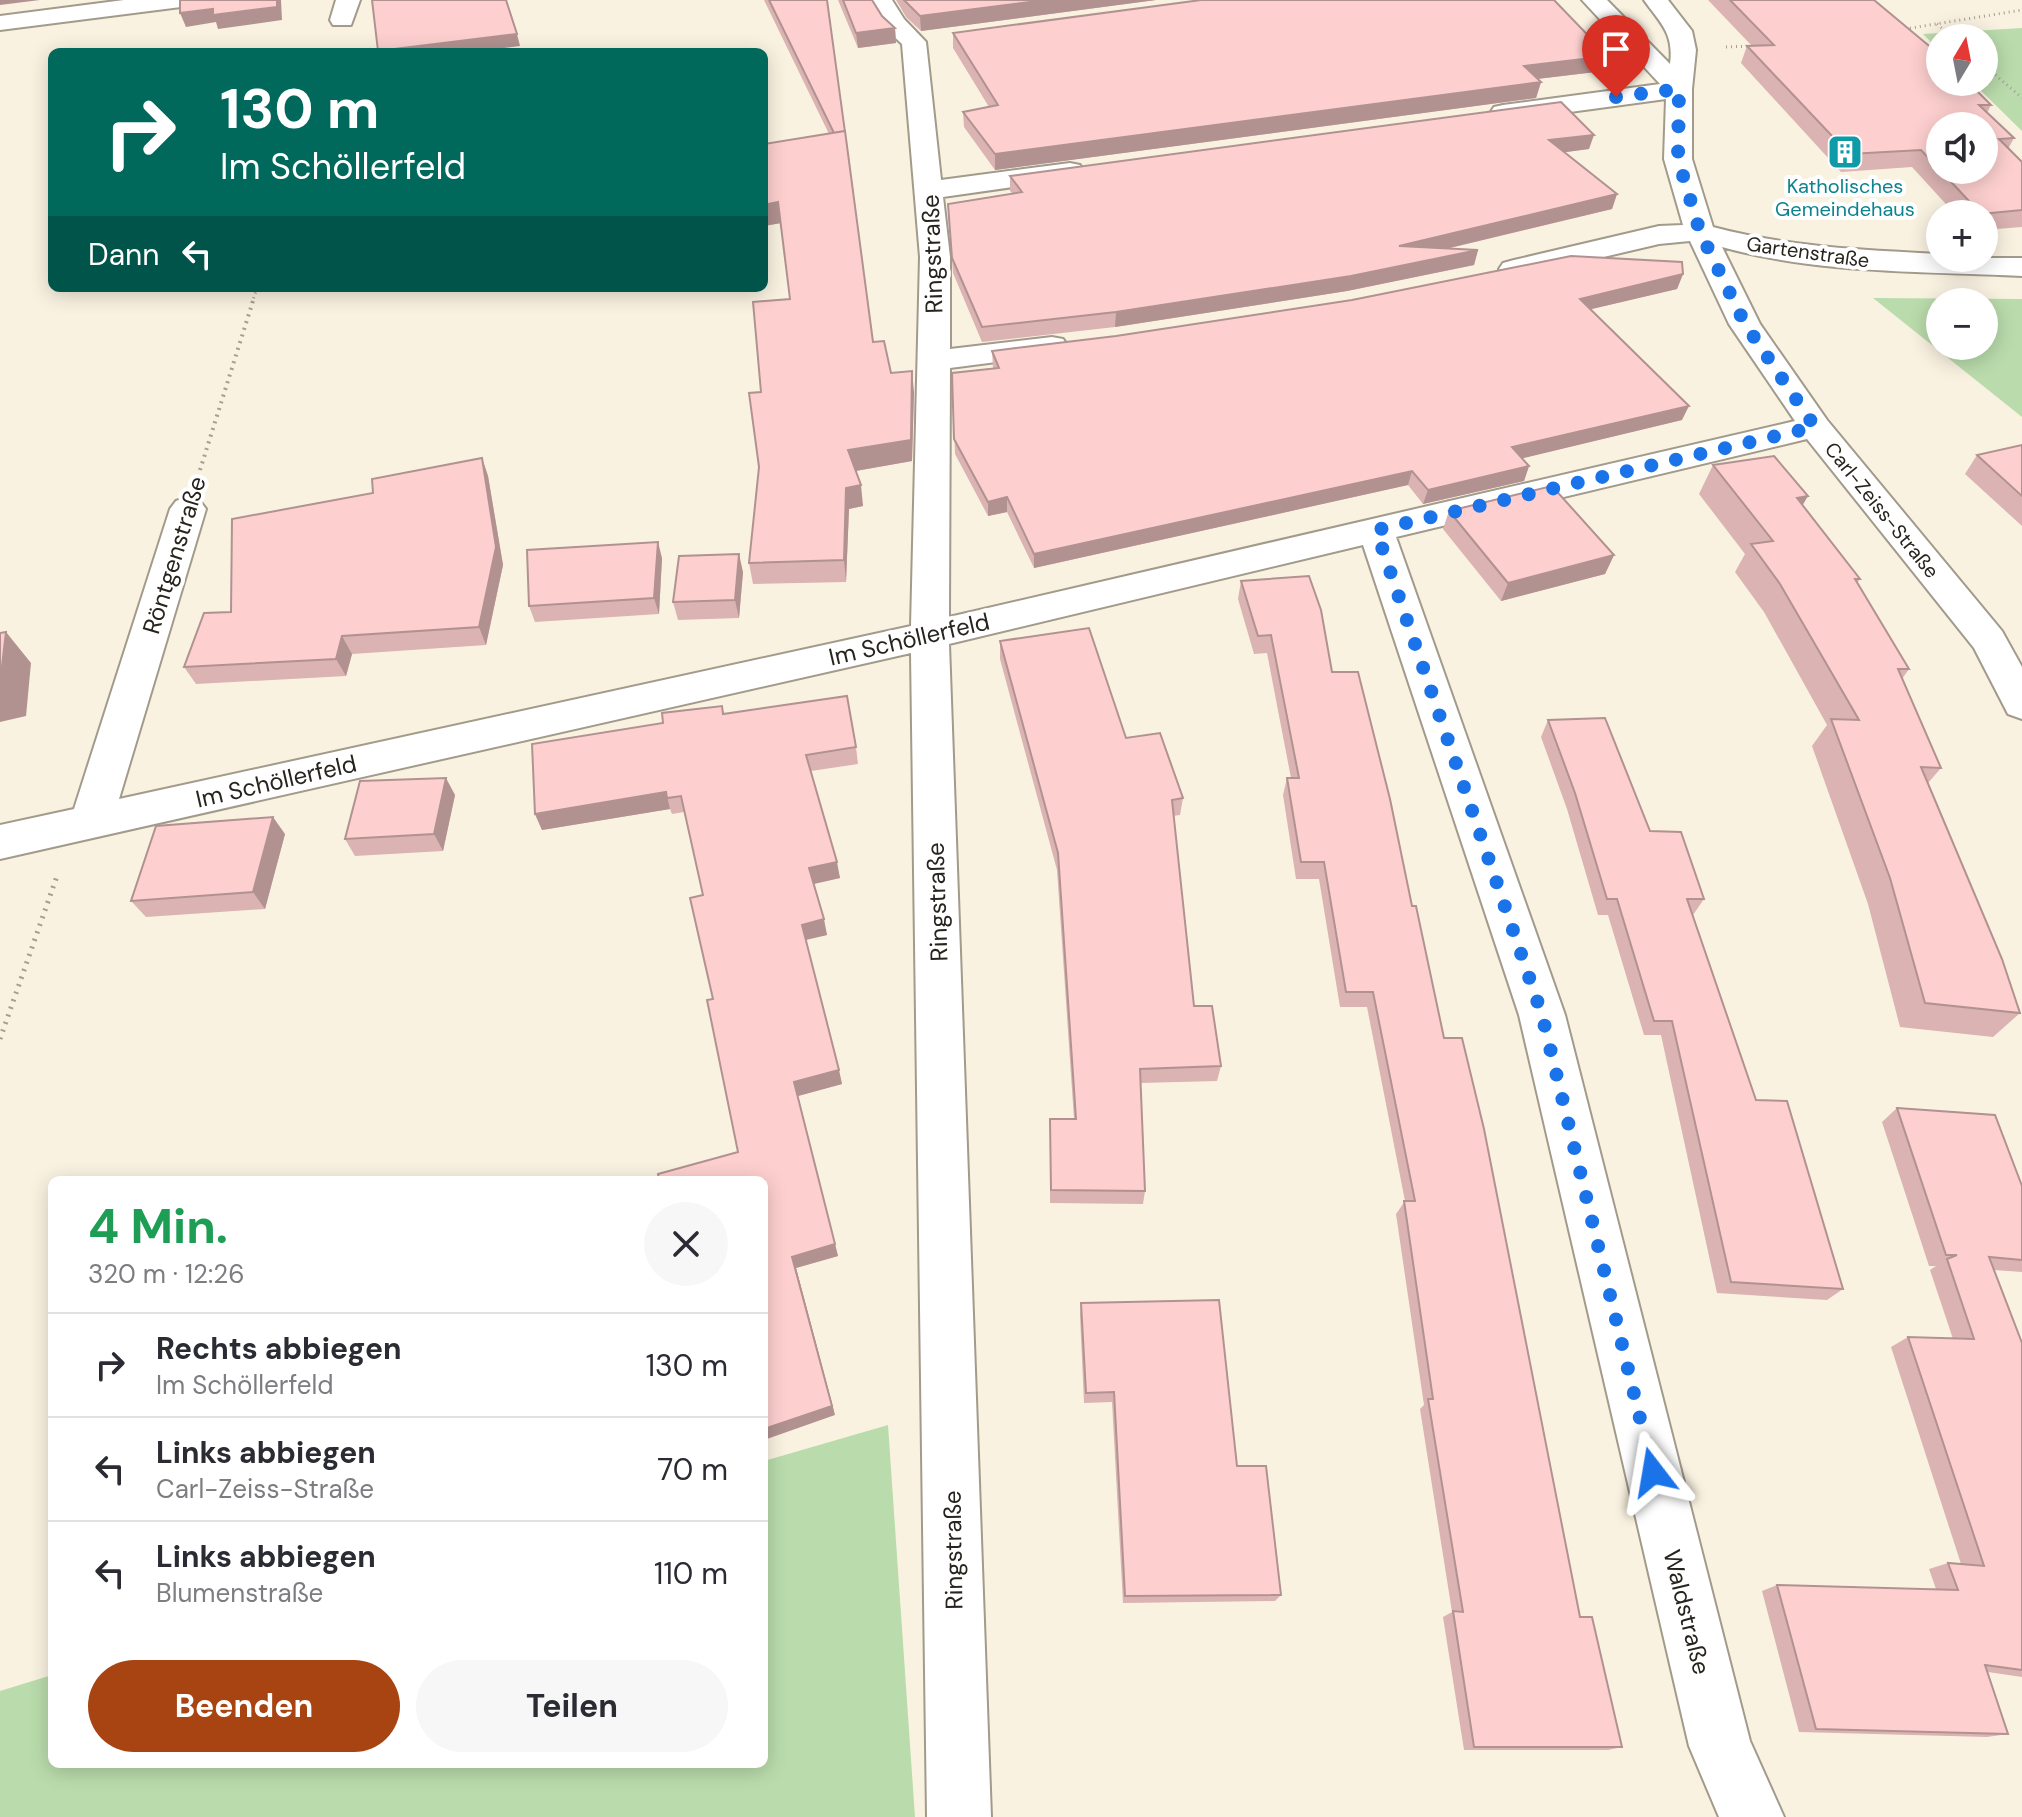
<!DOCTYPE html>
<html lang="de">
<meta charset="utf-8">
<style>
:root{--surface:#fff;--page:#f7f7f7;--text:#2b2b33;--muted:#7c7c81;--line:#e1e1e2;--accent:#a84312}
body{margin:0;font-family:"DM Sans",sans-serif;background:var(--page);color:var(--text);height:100vh;display:flex;flex-direction:column;font-size:30px;white-space:nowrap}
*{box-sizing:border-box;margin:0}
p{font-size:26px;color:var(--muted)}
.icon{flex:none;width:44px;height:44px;fill:none;stroke:currentColor;stroke-width:2;stroke-linecap:round;stroke-linejoin:round}
.map{position:relative;flex:1;overflow:hidden}
.side{position:absolute;left:48px;top:1176px;width:720px;height:592px;display:flex;flex-direction:column;background:var(--surface);border-radius:12px;box-shadow:0 4px 20px #0003}
.side>*{flex:none}
.top-card{position:absolute;left:48px;top:48px;width:720px;height:244px;border-radius:12px;box-shadow:0 4px 20px #0003;background:#00695c;color:#fff;overflow:hidden}
.needle{width:52px;rotate:10deg}
.buttons{position:absolute;left:1926px;top:24px;display:grid;gap:16px}
.buttons a{display:grid;place-items:center;width:72px;height:72px;border-radius:50%;background:var(--surface);box-shadow:0 4px 20px #0003;font-size:40px}
.pin{position:absolute;display:grid;place-items:center;width:68px;height:68px;color:#fff;margin:-82px -34px;border-radius:50% 50% 50% 0;rotate:-45deg;box-shadow:0 0 8px #0007}
.pin .icon{rotate:45deg}
.me{position:absolute;width:88px;margin:-44px;rotate:346deg;stroke-linejoin:round;filter:drop-shadow(0 0 6px #0008)}
.turn{display:flex;align-items:center;gap:28px;height:168px;padding:0 40px;font-size:36px}
.turn .icon{width:104px;height:104px;stroke-width:2.5}
.turn b{display:block;font-size:56px;line-height:68px}
.then{display:flex;align-items:center;height:76px;padding:0 40px;background:#0003;gap:16px;font-size:30px}
.round{display:grid;place-items:center;flex:none;width:84px;height:84px;border-radius:42px;background:var(--page)}
.head{display:flex;align-items:center;justify-content:space-between;height:136px;padding:0 40px}
h1{font-size:48px;font-weight:700;line-height:60px;color:#1e9e55}
.primary-button{display:flex;gap:16px;margin-top:auto;padding:16px 40px}
.primary-button a{flex:1;height:92px;border-radius:48px;background:var(--accent);color:#fff;font-size:32px;font-weight:700;line-height:92px;text-align:center}
.primary-button a+a{background:var(--page);color:var(--text)}
ul{padding:0;list-style:none}
li{display:flex;align-items:center;gap:24px;height:104px;padding:0 40px;border-top:2px solid var(--line)}
li div{flex:1}
li b{display:block;font-size:30px}
li em{font-style:normal}
.map>svg:first-child{display:block}
.green{fill:#badcac;fill-rule:evenodd}
.lines{fill:none;stroke-linecap:round;stroke-linejoin:round}
.street-casing{stroke:#a29a8b;stroke-width:4}
.path-far2{stroke:#a59f93;stroke-width:3;stroke-dasharray:1 4;stroke-linecap:butt}
.path-far1{stroke:#a59f93;stroke-width:4;stroke-dasharray:2 5;stroke-linecap:butt}
.path{stroke:#a59f93;stroke-width:5;stroke-dasharray:2 6;stroke-linecap:butt}
.street{fill:#fff;fill-rule:evenodd}
.wall{fill:#dab3b2}
.shaded-wall{fill:#b19291}
.building{fill:#fdd0cf;stroke:#b19291;stroke-width:2}
.route{stroke:#1a73e8;stroke-width:14;stroke-dasharray:0 25.2}
.labels{text-anchor:middle;dominant-baseline:central;stroke-width:8;stroke-linejoin:round;paint-order:stroke}
.far-culture-label{font-size:20px;fill:#0d838f;stroke:#fff}
.far-street-label{font-size:20px;fill:#27241e;stroke:#fff}
.street-label{font-size:24px;fill:#27241e;stroke:#fff}
</style>
<div class="map">
<svg width="2022" height="1817" viewBox="0 0 2022 1817">
<rect width="100%" height="100%" fill="#faf2e1"/>
<g class="green">
<polygon points="2022,28 2022,131 1972,82 1984,82 1984,38 1940,38 1940,51 1923,34"/>
<path d="M1873,298L2022,299V417ZM1940,302H1984V346H1940Z"/>
<polygon points="888,1425 915,1817 0,1817 0,1691 52,1675 52,1764 764,1764 764,1461"/>
</g>
<g class="lines">
<defs>
<g id="street">
<polygon points="124,0 193,0 189,5 181,7 0,30 0,16"/>
<polygon points="336,0 360,0 351,25 333,25 330,20"/>
<path d="M868,0H892L904,19L926,42L941,180L1070,163L1080,165L1084,171L1080,177L1070,179L943,197L950,257V349L1052,337L1063,339L1068,346L1063,353L1052,355L950,368L949,617L1795,421L1729,324L1690,241L1659,244L1514,278L1503,275L1499,269L1503,263L1514,260L1659,226L1683,225L1664,159L1666,99L1503,121L1494,119L1490,113L1494,107L1503,105L1660,84L1582,0H1607L1670,64C1674,33 1661,24 1644,0H1668L1692,31L1696,50L1692,89V159L1713,227C1788,247 1863,250 1940,254V258H2022V276C1923,271 1818,274 1722,247L1760,324L1827,420L2002,631L2022,667V719L2008,714L1974,648L1807,439L1396,537L1565,1015L1750,1741L1784,1817H1719L1689,1746L1519,1015L1363,545L949,644L991,1817H927L911,653L0,859V825L74,809L170,509L176,501L188,497L200,501L206,509L119,799L911,626L920,257L902,44L886,29Z"/>
</g>
</defs>
<use href="#street" class="street-casing"/>
<g class="path-far2">
<polyline points="1937,24 1953,38"/>
<polyline points="1905,29 2022,10"/>
<polyline points="1726,47 1752,46"/>
<polyline points="1984,65 2022,98"/>
<polyline points="252,303 257,288"/>
</g>
<polyline class="path-far1" points="200,470 253,301"/>
<polyline class="path" points="0,1039 57,876"/>
<use href="#street" class="street"/>
</g>
<g class="wall">
<polygon points="764,0 827,0 873,342 891,373 914,392 912,461 855,471 863,506 849,509 846,582 753,584 749,563 759,467 761,392 790,299 781,223 764,226 829,134"/>
<polygon points="838,0 872,0 882,16 895,28 896,43 858,48"/>
<polygon points="896,0 1156,0 921,31 906,17"/>
<polygon points="1708,0 1874,0 1991,105 1987,113 2014,138 2008,149 2022,162 2022,227 1984,230 1984,214 1955,214 1912,167 1841,172 1741,63 1747,46 1752,46"/>
<polygon points="953,33 1604,71 1537,79 1541,82 1536,98 995,170 964,127 963,112 989,107 953,48"/>
<polygon points="1589,149 1564,152 1617,194 1612,209 1446,249 1478,250 1474,265 1347,291 1115,327 982,342 953,273 948,204 1013,194 1010,191 1010,176"/>
<polygon points="1683,274 1677,289 1591,309 1682,420 1522,458 1529,466 1524,481 1423,504 1408,485 1034,568 1007,512 988,516 955,454 952,373 993,368 992,351"/>
<polygon points="2022,445 2022,526 1965,474 1977,455"/>
<polygon points="482,458 488,476 503,565 486,645 352,654 346,676 196,684 184,667 373,493"/>
<polygon points="1713,465 1802,505 1860,579 1857,583 1909,669 1902,679 1941,768 1928,783 2020,1013 1993,1037 1900,1027 1868,904 1812,746 1827,725 1764,612 1735,572 1745,554 1699,494"/>
<polygon points="1449,511 1614,555 1605,574 1501,601 1443,529"/>
<polygon points="662,558 659,614 535,622 529,606"/>
<polygon points="743,572 739,618 678,620 673,602"/>
<polygon points="1241,581 1332,672 1412,906 1444,1038 1580,1617 1622,1747 1608,1750 1464,1750 1443,1617 1452,1612 1420,1409 1424,1405 1396,1214 1405,1201 1367,1007 1340,1007 1319,879 1296,879 1283,795 1287,778 1291,778 1267,653 1254,654 1238,599"/>
<polygon points="1000,641 1126,738 1183,798 1180,815 1173,816 1194,1006 1221,1066 1217,1081 1140,1083 1145,1191 1143,1204 1050,1203 1050,1119 1074,1119 1057,870 1000,659"/>
<polygon points="722,706 724,714 856,747 858,764 811,771 840,878 814,884 827,935 806,940 842,1084 798,1096 838,1256 796,1268 835,1415 738,1152 713,999 703,895 684,812 672,814 670,809 542,830 535,814 663,723"/>
<polygon points="1548,720 1650,831 1704,899 1693,915 1756,1100 1843,1289 1827,1300 1717,1293 1661,1035 1644,1035 1608,915 1598,915 1567,809 1541,737"/>
<polygon points="455,795 443,851 355,856 345,839"/>
<polygon points="285,834 265,909 146,917 131,901"/>
<polygon points="1897,1108 2022,1186 2022,1272 1994,1270 2022,1343 2022,1677 1988,1672 2008,1734 1987,1737 1799,1732 1762,1591 1777,1585 1936,1589 1929,1569 1948,1563 1961,1564 1891,1347 1908,1337 1953,1339 1930,1270 1936,1266 1929,1266 1882,1122"/>
<polygon points="1081,1303 1237,1466 1281,1595 1275,1601 1123,1603 1112,1402 1084,1403 1080,1315"/>
</g>
<g class="shaded-wall">
<polygon points="0,0 40,0 0,5"/>
<polygon points="277,0 281,0 282,20 218,29 216,22 186,27 180,13"/>
<polygon points="1045,0 1156,0 921,31 920,16"/>
<polygon points="895,28 896,43 858,48 856,33"/>
<polygon points="517,34 520,46 472,52 378,52 378,51"/>
<polygon points="1608,56 1604,71 1520,81 1524,66"/>
<polygon points="1541,82 1536,98 995,170 995,154"/>
<polygon points="1594,135 1589,149 1545,155 1549,140"/>
<polygon points="1617,194 1612,209 1395,261 1399,246"/>
<polygon points="778,202 781,223 764,226 764,205"/>
<polygon points="1478,250 1474,265 1347,291 1115,327 1116,312"/>
<polygon points="1683,274 1677,289 1575,313 1580,299"/>
<polygon points="912,371 914,392 912,461 850,472 848,450"/>
<polygon points="1689,406 1682,420 1507,462 1512,447"/>
<polygon points="482,458 488,476 503,565 486,645 479,627"/>
<polygon points="1529,466 1524,481 1423,504 1428,490"/>
<polygon points="1412,471 1408,485 1034,568 1034,554"/>
<polygon points="861,485 863,506 849,509 846,582 844,560 846,488"/>
<polygon points="1808,496 1791,525 1797,498"/>
<polygon points="1007,497 1007,512 988,516 988,502"/>
<polygon points="658,542 662,558 659,614 654,598"/>
<polygon points="739,554 743,572 739,618 735,600"/>
<polygon points="1614,555 1605,574 1501,601 1508,583"/>
<polygon points="6,632 31,663 26,716 0,722 0,683"/>
<polygon points="342,636 352,654 346,676 336,659"/>
<polygon points="446,778 455,795 443,851 434,834"/>
<polygon points="666,792 670,809 542,830 535,814"/>
<polygon points="273,817 285,834 265,909 253,892"/>
<polygon points="837,862 840,878 813,884 809,868"/>
<polygon points="824,919 827,935 805,940 802,925"/>
<polygon points="839,1070 842,1084 798,1096 838,1256 796,1268 835,1415 764,1440 764,1429 792,1257 794,1082"/>
</g>
<g class="building">
<polygon points="180,0 277,0 277,7 213,15 213,9 180,13"/>
<polygon points="372,0 506,0 517,34 378,51"/>
<polygon points="769,0 827,0 845,132 834,133"/>
<polygon points="843,0 872,0 882,16 895,28 856,33"/>
<polygon points="904,0 1045,0 920,16"/>
<polygon points="1201,0 1554,0 1608,56 1524,66 1541,82 995,154 963,112 998,105 953,33"/>
<polygon points="1730,0 1874,0 1940,55 1940,82 1968,82 1991,105 1979,105 2014,138 1999,139 2022,162 2022,210 1981,214 1940,170 1984,170 1984,126 1940,126 1940,170 1921,150 1849,154 1747,46 1774,45"/>
<polygon points="1561,102 1594,135 1549,140 1617,194 1399,246 1478,250 1351,276 1116,312 982,327 952,258 948,204 1022,192 1010,176"/>
<polygon points="845,131 873,342 884,341 891,373 912,371 911,440 848,450 861,485 846,488 844,560 749,563 759,467 749,393 761,392 753,302 790,299 778,202 764,205 764,144"/>
<polygon points="1571,256 1682,262 1683,274 1580,299 1689,406 1512,447 1529,466 1428,490 1412,471 1034,554 1007,497 988,502 954,439 952,373 999,368 992,351 1116,336 1352,300"/>
<polygon points="2022,445 2022,496 1977,455"/>
<polygon points="1774,456 1808,496 1797,498 1860,579 1855,579 1909,669 1898,669 1941,768 1921,767 2002,959 2020,1013 1925,1003 1890,878 1831,719 1859,720 1780,584 1751,544 1773,541 1713,465"/>
<polygon points="482,458 496,547 479,627 342,636 336,659 184,667 204,613 231,612 232,519 373,493 372,479"/>
<polygon points="1552,486 1614,555 1508,583 1449,511"/>
<polygon points="658,542 654,598 529,606 527,550"/>
<polygon points="739,554 735,600 673,602 679,556"/>
<polygon points="1309,576 1321,610 1332,672 1358,672 1390,799 1412,906 1416,906 1444,1038 1462,1038 1484,1129 1580,1617 1592,1617 1622,1747 1474,1747 1453,1611 1463,1612 1428,1399 1433,1399 1404,1201 1415,1201 1373,992 1346,992 1324,862 1301,862 1287,778 1299,778 1271,635 1258,636 1241,581"/>
<polygon points="1089,628 1126,738 1160,733 1183,798 1172,800 1194,1006 1212,1006 1221,1066 1140,1069 1145,1191 1051,1190 1050,1119 1076,1119 1058,853 1000,641"/>
<polygon points="6,632 0,683 0,633"/>
<polygon points="847,696 856,747 806,755 837,862 809,868 824,919 802,925 839,1070 794,1082 835,1244 792,1257 832,1406 764,1429 764,1180 659,1180 658,1174 738,1152 707,1000 713,999 690,898 703,895 681,796 667,798 666,792 535,814 532,744 663,723 662,713 722,706 723,714"/>
<polygon points="1605,718 1650,831 1681,832 1704,899 1687,899 1756,1100 1787,1101 1843,1289 1731,1282 1672,1021 1654,1021 1617,899 1607,899 1575,793 1548,720"/>
<polygon points="446,778 434,834 345,839 360,781"/>
<polygon points="273,817 253,892 131,901 156,826"/>
<polygon points="1897,1108 1995,1115 2022,1186 2022,1260 1989,1257 2022,1343 2022,1670 1985,1665 2008,1734 1816,1729 1777,1585 1958,1590 1948,1563 1984,1566 1908,1337 1974,1339 1947,1259 1957,1255 1946,1255"/>
<polygon points="1219,1300 1237,1466 1266,1466 1281,1595 1125,1596 1114,1392 1086,1393 1081,1303"/>
</g>
<g class="lines">
<polyline class="route" points="1616,97 1679,89 1678,159 1700,232 1745,324 1815,427 1376,530 1542,1015 1653,1472"/>
</g>
<defs>
<symbol id="building-square" viewBox="-11 -11 22 22"><rect x="-9" y="-9" width="18" height="18" rx="4" fill="#0f9aa8" stroke="#fff"/><path d="M-4-6H4V6H1V3H-1V6H-4ZM-2.5-4.3h1.7v1.8h-1.7ZM.8-4.3h1.7v1.8H.8ZM-2.5-1h1.7V.8h-1.7ZM.8-1h1.7V.8H.8Z" fill="#fff"/></symbol>
</defs>
<g fill-rule="evenodd">
<use href="#building-square" x="1825" y="132" width="40" height="40"/>
</g>
<g class="labels">
<g class="far-culture-label">
<text x="1845" y="186">Katholisches<tspan x="1845" dy="23">Gemeindehaus</tspan></text>
</g>
<g class="far-street-label">
<text transform="translate(1808 252) rotate(8)">Gartenstraße</text>
<text transform="translate(1882 510) rotate(51)">Carl-Zeiss-Straße</text>
</g>
<g class="street-label">
<text transform="translate(932 254) rotate(-92)">Ringstraße</text>
<text transform="translate(174 555) rotate(-73)">Röntgenstraße</text>
<text transform="translate(909 639) rotate(-13)">Im Schöllerfeld</text>
<text transform="translate(276 781) rotate(-13)">Im Schöllerfeld</text>
<text transform="translate(937 902) rotate(-92)">Ringstraße</text>
<text transform="translate(953 1550) rotate(-91)">Ringstraße</text>
<text transform="translate(1687 1612) rotate(76)">Waldstraße</text>
</g>
</g>
</svg>
<div class="buttons">
<a><svg class="needle" viewBox="-14 -14 28 28"><path d="M0-13l5 13h-10z" fill="#e53935"/><path d="M0 13l5-13h-10z" fill="#7c7c81"/></svg></a>
<a><svg class="icon" aria-label="sound" viewBox="0 0 24 24"><path d="M4 9h4l5-4v14l-5-4H4zM17 9q2 3 0 6"/></svg></a>
<a>+</a>
<a>−</a>
</div>
<div class="pin" style="left:1616px;top:97px;background:#d93025"><svg class="icon" aria-label="arrive" viewBox="0 0 24 24"><path d="M6 21V4h12l-3 4 3 4H6"/></svg></div>
<svg class="me" style="left:1653px;top:1472px" viewBox="-20 -20 40 40"><path d="M0-17L14 15 0 8-14 15z" fill="#1a73e8" stroke="#fff" stroke-width="4"/></svg>
<div class="top-card">
<div class="turn"><svg class="icon" aria-label="right" viewBox="0 0 24 24"><path d="M7 20v-9h11M14 6l5 5-5 5"/></svg><div><b>130 m</b>Im Schöllerfeld</div></div>
<div class="then">Dann<svg class="icon" aria-label="left" viewBox="0 0 24 24"><path d="M17 20v-9H6M10 6l-5 5 5 5"/></svg></div>
</div>
<section class="side">
<div class="head"><div><h1>4 Min.</h1><p>320 m · 12:26</p></div><a class="round"><svg class="icon" aria-label="close" viewBox="0 0 24 24"><path d="M6 6l12 12M18 6L6 18"/></svg></a></div>
<ul>
<li><svg class="icon" aria-label="right" viewBox="0 0 24 24"><path d="M7 20v-9h11M14 6l5 5-5 5"/></svg><div><b>Rechts abbiegen</b><p>Im Schöllerfeld</p></div><em>130 m</em></li>
<li><svg class="icon" aria-label="left" viewBox="0 0 24 24"><path d="M17 20v-9H6M10 6l-5 5 5 5"/></svg><div><b>Links abbiegen</b><p>Carl-Zeiss-Straße</p></div><em>70 m</em></li>
<li><svg class="icon" aria-label="left" viewBox="0 0 24 24"><path d="M17 20v-9H6M10 6l-5 5 5 5"/></svg><div><b>Links abbiegen</b><p>Blumenstraße</p></div><em>110 m</em></li>
</ul>
<div class="primary-button"><a>Beenden</a><a>Teilen</a></div>
</section>
</div>
